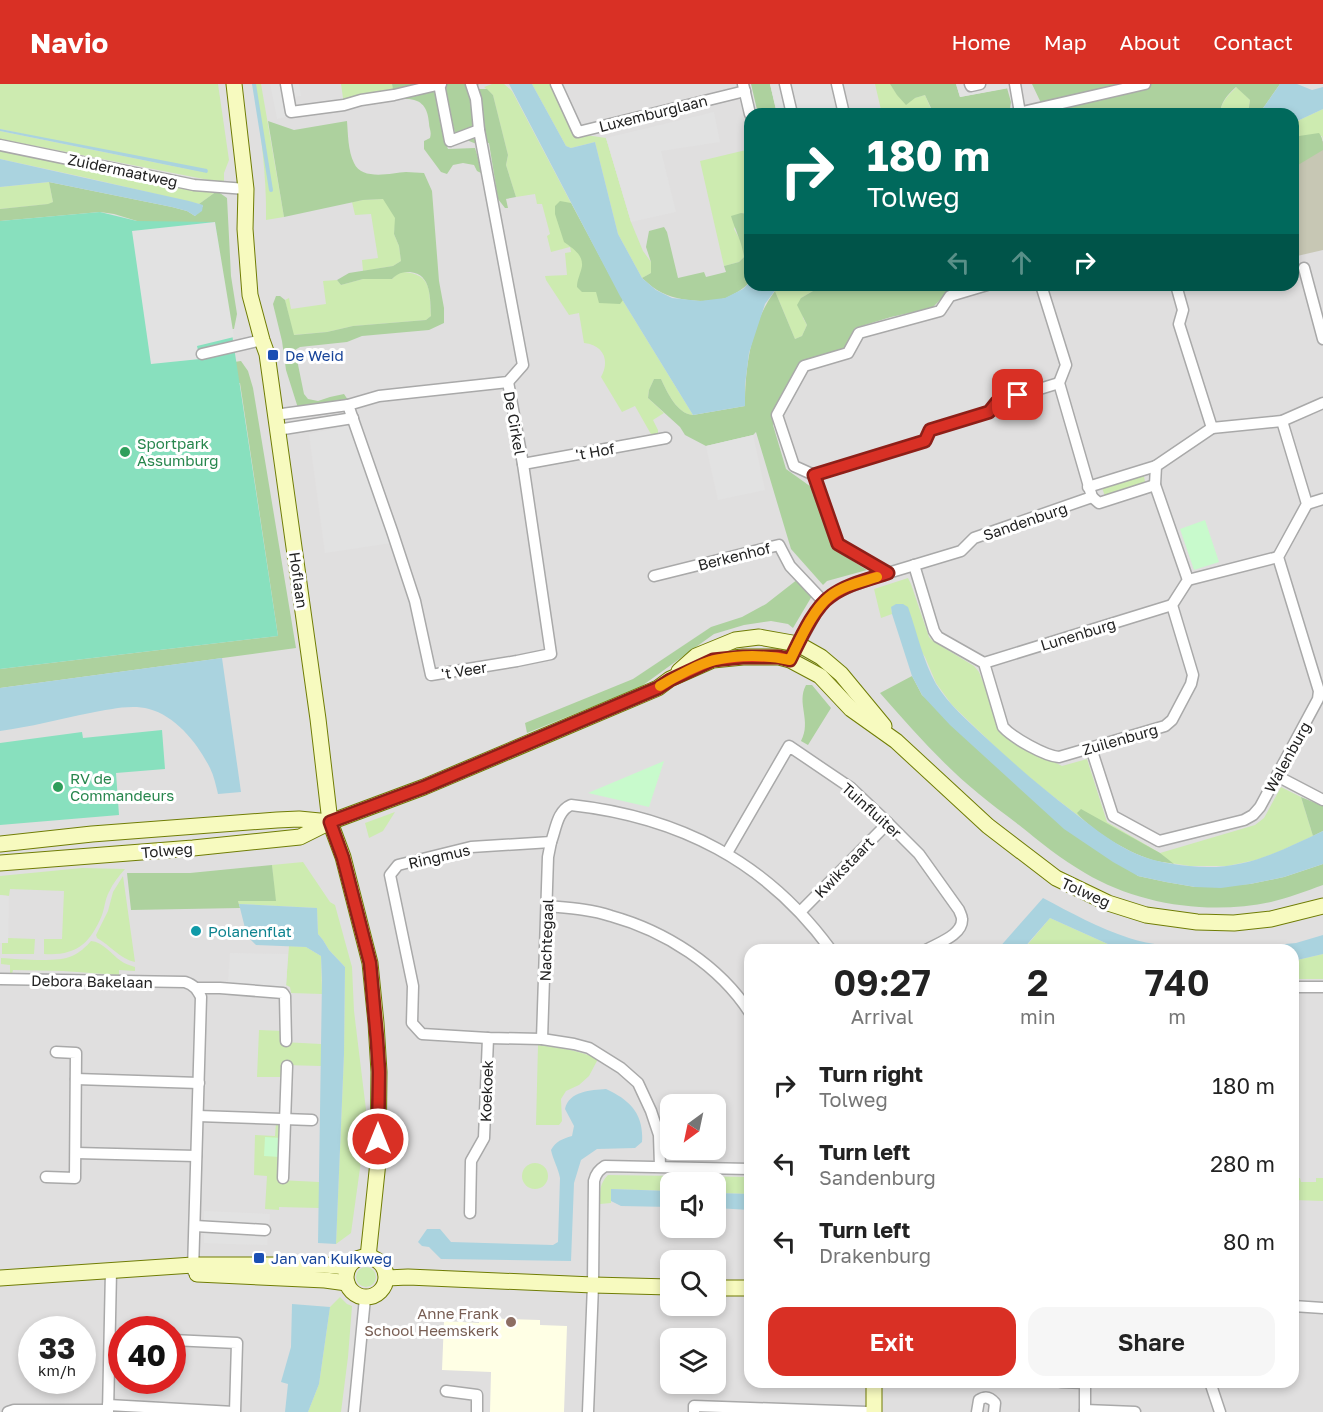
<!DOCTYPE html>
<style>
:root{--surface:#fff;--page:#f6f6f6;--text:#222;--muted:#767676;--accent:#d93025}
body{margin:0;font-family:"Golos Text",sans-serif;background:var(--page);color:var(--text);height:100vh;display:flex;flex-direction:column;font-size:22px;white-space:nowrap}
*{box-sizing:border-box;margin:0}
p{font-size:20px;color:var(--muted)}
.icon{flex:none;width:33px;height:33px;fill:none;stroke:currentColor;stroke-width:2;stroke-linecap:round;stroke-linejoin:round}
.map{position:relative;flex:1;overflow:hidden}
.side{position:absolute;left:744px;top:860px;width:555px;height:444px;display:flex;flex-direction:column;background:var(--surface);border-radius:18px;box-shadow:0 3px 9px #0003}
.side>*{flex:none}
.banner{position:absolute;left:744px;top:24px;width:555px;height:183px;border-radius:18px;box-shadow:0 3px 9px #0003;background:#00695c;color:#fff;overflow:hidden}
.needle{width:39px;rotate:213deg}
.controls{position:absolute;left:660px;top:1010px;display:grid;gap:12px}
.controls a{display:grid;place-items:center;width:66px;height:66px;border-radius:12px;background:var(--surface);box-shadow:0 3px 9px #0003;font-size:30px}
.speed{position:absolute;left:18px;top:1232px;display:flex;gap:12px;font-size:30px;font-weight:700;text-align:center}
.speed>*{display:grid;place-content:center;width:78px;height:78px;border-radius:50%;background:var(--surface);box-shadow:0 3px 9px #0003;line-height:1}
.speed small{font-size:15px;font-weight:400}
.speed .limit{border:9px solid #d22;background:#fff;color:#111}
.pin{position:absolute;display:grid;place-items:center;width:51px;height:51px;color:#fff;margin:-26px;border-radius:12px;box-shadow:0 3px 9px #0006}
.me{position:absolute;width:66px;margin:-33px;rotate:0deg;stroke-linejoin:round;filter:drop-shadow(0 0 4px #0008)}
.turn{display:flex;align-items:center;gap:21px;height:126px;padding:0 24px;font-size:27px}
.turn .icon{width:78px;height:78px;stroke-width:2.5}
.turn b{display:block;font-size:42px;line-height:51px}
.lanes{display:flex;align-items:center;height:57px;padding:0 24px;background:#0003;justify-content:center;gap:30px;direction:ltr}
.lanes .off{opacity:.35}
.eta{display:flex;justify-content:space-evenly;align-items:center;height:102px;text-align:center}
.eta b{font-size:36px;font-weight:600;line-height:42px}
.primary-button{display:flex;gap:12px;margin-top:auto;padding:12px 24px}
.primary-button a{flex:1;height:69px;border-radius:18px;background:var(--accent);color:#fff;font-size:24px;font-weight:600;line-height:69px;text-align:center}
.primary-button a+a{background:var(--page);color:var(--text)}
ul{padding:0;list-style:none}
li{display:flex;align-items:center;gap:18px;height:78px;padding:0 24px}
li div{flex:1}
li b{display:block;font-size:22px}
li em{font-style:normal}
header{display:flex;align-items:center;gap:36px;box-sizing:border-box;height:84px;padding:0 30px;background:var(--accent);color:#fff}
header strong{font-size:28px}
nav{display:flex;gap:33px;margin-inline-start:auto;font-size:21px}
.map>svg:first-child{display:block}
.residential{fill:#e0dfdf;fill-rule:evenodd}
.education{fill:#ffffe5}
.construction{fill:#c7c7b4}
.grass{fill:#cdebb0}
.forest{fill:#add19e}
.park{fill:#c8facc}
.pitch{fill:#88e0be}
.parking{fill:#e2e2e2}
.water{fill:#aad3df}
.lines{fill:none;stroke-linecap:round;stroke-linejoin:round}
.stream{stroke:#aad3df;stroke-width:4}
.street-casing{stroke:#a9a9a9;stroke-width:13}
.secondary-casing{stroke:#707d05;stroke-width:17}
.street{stroke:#fff;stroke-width:10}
.secondary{stroke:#f7fabf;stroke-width:15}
.route-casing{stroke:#8d1f18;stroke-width:15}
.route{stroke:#d93025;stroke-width:10}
.slow{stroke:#f59e0b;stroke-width:10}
.transit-dot{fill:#1a4fb4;stroke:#fff;stroke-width:2}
.leisure-dot{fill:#2e9e5b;stroke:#fff;stroke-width:2}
.culture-dot{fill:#0f9aa8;stroke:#fff;stroke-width:2}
.education-dot{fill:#8d6e63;stroke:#fff;stroke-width:2}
.labels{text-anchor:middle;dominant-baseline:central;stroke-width:6;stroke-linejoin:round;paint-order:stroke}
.street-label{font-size:15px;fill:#222;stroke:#fff}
.transit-label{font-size:15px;fill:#164399;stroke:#fff;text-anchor:start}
.leisure-label{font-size:15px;fill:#27864d;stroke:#fff;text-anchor:start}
.culture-label{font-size:15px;fill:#0d838f;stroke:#fff;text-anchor:start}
.education-label{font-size:15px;fill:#785e54;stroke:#fff;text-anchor:end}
</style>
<header>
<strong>Navio</strong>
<nav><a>Home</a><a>Map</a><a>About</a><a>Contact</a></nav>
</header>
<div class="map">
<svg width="1323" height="1328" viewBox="0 0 1323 1328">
<rect width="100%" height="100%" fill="#f2efe9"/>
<path class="residential" d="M0,0H1323V1328H0ZM750,30H1293V201H750ZM750,866H1293V1298H750ZM670,1020H716V1065H670ZM670,1098H716V1143H670ZM670,1176H716V1221H670ZM32,1245H82V1296H32ZM122,1245H172V1296H122ZM670,1254H716V1299H670Z"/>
<polygon class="education" points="479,1234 540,1236 540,1241 567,1242 564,1328 490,1328 491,1288 442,1286 444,1237 479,1239"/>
<polygon class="construction" points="1323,57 1323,166 1297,172 1293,156 1293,74"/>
<g class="grass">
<polygon points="0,0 218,0 229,76 224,89 224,99 0,55 0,47 207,89 0,45"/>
<path d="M254,0H261L284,133L266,136C267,91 260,45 254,0Z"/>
<polygon points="341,0 392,0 395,11 344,21"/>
<path d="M492,0H504L512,7L620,212L693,331C677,330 667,308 661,295H654L649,306L648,314L664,329L653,336L658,346V349L652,352L635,322L622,328L601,293C610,277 604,261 584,259L579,229L569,231L546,196L545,192L567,191L565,169L571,168L570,163L551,168L547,152L550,150L542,120H537L535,110L516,113L506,81L508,71L493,11L484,3Z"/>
<polygon points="532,0 550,0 572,49 606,54 631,138 643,167 651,178 651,189 642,194 618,150 595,58 571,64 566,62"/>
<polygon points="875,0 890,0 897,10 915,14 925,11 931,25 930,30 882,30"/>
<path d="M1237,3L1250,16L1248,30H1220C1220,19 1229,10 1237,3Z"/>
<polygon points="1323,25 1323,57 1322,52 1299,52 1293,54 1293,39"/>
<polygon points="0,64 217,107 199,120 83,93 0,75"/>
<polygon points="746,66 750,76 750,130 741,129 734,145 743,161 744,173 739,178 724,182 700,77"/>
<polygon points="49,98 53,118 49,120 0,125 0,103"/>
<polygon points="384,115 396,134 394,150 399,162 401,177 393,182 363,187 362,176 378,174 371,130 355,131 352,118 363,116"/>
<path d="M403,188C433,190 429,208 431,232L426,236L353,242L327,248L293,251L285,216L289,214L291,225L326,220L323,197L337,196L341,201L363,195H392L397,190Z"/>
<polygon points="779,201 816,201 813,207 801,214 803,234 807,241 802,252 795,255 775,207"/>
<polygon points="1143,388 1146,402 1106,415 1101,401"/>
<polygon points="908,494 911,500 929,553 933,557 974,582 979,588 1004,652 1062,682 1087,675 1107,738 1160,769 1255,741 1264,734 1281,703 1301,713 1313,752 1278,768 1256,776 1227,782 1190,782 1151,776 1103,751 1045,706 1011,678 952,621 936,599 925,573 891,523 892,530 881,534 874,505"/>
<polygon points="395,728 383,747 369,754 365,739"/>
<polygon points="303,778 330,818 335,821 352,883 354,927 367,1034 351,1149 336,1160 344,970 345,883 329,866 323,856 318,850 317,824 239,820 238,817 275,817 272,781"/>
<path d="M82,784L125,785C119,792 113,799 109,808C105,815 105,823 102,831C90,860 76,872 44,870V855H62L64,807L10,805L9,812L0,811V792Z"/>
<path d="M123,792L135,878C120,875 110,861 97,854L96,851L108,827L113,808Z"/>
<polygon points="1050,834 1119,865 1023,866"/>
<polygon points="8,854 35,855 34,870 2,870 2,859 8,859"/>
<path d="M91,857C103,858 111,870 121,877C125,880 130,881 135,883V887L119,886V891L63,887L13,886L12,890H10V881L1,880V874C19,875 57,879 72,872C79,869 86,863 91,857Z"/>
<polygon points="289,862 306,863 321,872 322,910 291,909 290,903 286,901"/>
<polygon points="1323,870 1323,895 1293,895 1293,877"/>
<polygon points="259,946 284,947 283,958 321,960 321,982 284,981 282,993 257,993"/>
<path d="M538,961C560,964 579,966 598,975L589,992L579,1001L566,1007L561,1015L562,1037L559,1041H536Z"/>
<polygon points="276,1039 281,1043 279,1096 319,1098 319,1124 279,1123 279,1126 265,1125 267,1092 254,1091 255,1051 275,1052"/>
<circle cx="535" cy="1092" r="13"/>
<path d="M608,1091L750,1093V1110L716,1109V1098H670V1107L611,1105V1119L600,1120C600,1108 599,1100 608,1091Z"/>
<polygon points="1293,1094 1300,1094 1301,1098 1316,1098 1316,1094 1323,1094 1323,1117 1293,1116"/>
<circle cx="366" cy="1193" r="10"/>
<polygon points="340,1213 347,1220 352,1222 348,1273 341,1328 308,1328 319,1300 330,1223"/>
</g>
<g class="forest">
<path d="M392,0H479L477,2L478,5H487L493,11L508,71L506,81L516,113L506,115L508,124H505L498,115L489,59L479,61L464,55L455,49L445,9C440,30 440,44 448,65L475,64L483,90L477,87L474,81L463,79L453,81L447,90L441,88L424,65V57L430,54C432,47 429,45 429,39C428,23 421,14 404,15L393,5Z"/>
<polygon points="751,0 770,0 777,30 758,30"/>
<polygon points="890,0 956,0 960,13 1007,4 1011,18 1010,25 1012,30 930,30 931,24 925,11 915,14 906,21 897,11"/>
<path d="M1032,0H1280L1259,30H1248L1250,16L1236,3C1228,10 1220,19 1220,30H1035L1043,29L1041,19Z"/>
<path d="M268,37L294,46L347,37C348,50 348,67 354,79C362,97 391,89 406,88C412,88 418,89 424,89L432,107L439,197L444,224V239L429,246L362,252L347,258L300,263L295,266L304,310L308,315L318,317L330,313L344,310L348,316L298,324L286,286L282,257L273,220L276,212H280L285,216L294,251L327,248L353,242L426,236L431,232C430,215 432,190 410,188C402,188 398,189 392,195H363L341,201L337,196L349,189L393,182L401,177L399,162L394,150L395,134L383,115L363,116L284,133Z"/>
<path d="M1319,49C1323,54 1323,60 1323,66L1293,84V54L1299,52Z"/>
<polygon points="49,98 172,123 187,127 195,132 203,122 199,120 217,107 227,114 231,192 237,230 234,245 231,245 137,137 114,130 100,128 0,137 0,125 48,120 53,118"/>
<path d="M560,117L571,119L623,216L620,220L599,219L596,208H582L577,203C577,195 581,189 582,182C583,170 572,164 564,158L555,130V122Z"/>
<path d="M741,129L750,130V198C743,205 735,210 726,214C707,220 674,217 657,206C652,203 647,198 642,194L651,189V178L646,163L649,147L664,143L667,148L678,194L704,188L706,193L726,188L724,182L739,178L744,173C742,158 735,146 731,132Z"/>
<path d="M816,201H969L947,209L932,224L891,233L855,244L843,266L799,280L777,323L773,341L786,385L814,405L832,464L867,486L827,497L823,501L791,465L756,348L753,351L706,362L685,351L680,343L648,314L649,306L654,295H661C667,308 677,330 693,331L745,322C745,283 751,239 775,207L795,255L802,252L807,241L797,221L801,214L813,207Z"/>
<polygon points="241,277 248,287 253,304 296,564 0,604 0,585 278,552 240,299 212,298 234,278"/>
<polygon points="798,495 812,512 793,544 788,540 771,537 744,541 714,550 639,604 527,649 525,639 633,595 711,543 742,533 766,520"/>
<path d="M912,592L922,611L1138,792L1166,798L1195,803L1250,800L1284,793L1323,780V801C1306,807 1288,814 1271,818C1209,831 1139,821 1085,789C1061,775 1040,758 1019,741C1005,730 992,721 979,710C942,680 911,644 880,609Z"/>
<path d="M806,601H812L831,624L808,661L801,657C812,637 796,619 806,601Z"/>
<polygon points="1301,713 1323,722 1323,747 1313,752"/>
<path d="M1081,725L1160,769L1174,780C1166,778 1157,778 1150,775C1127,768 1092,747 1077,729Z"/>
<polygon points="272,781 276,817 238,817 240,824 131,826 127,789 190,789"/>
</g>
<g class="park">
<polygon points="1205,436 1219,478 1194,486 1180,445"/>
<polygon points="664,677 649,723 588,709"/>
<polygon points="265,1053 282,1054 280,1073 264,1072"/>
</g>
<g class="pitch">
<polygon points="100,128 137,137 215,138 278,552 0,585 0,137"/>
<polygon points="162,646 165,685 116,689 119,731 0,741 0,659 82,648 83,654"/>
</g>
<g class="parking">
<polygon points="270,0 299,0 301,12 283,14 286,33 277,35"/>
<polygon points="770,0 837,0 844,30 777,30"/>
<polygon points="956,0 1015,0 1015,3 960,13"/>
<polygon points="714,28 720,58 661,67 676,128 631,138 606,54"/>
<polygon points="215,138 234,253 197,262 200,275 151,280 132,147"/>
<polygon points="351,341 391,459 325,469 309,350"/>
<polygon points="753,351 765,406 718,416 706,362"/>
<polygon points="0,811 9,812 8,859 0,859"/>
<polygon points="230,869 288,870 286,903 228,900"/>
<polygon points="204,1127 270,1130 267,1161 204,1159"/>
</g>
<g class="water">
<polygon points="509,0 532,0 566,62 571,64 595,58 618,150 642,194 656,206 672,214 700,217 725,214 743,205 750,198 750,201 779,201 765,220 749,269 745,301 745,322 693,331 620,212"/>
<polygon points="1280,0 1297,0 1312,6 1323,3 1323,25 1293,39 1293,30 1259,30"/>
<polygon points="0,45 207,85 208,87 207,89 0,47"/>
<polygon points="0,75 189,117 203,121 202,127 195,132 187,127 172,123 49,98 0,103"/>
<path d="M896,520H903L908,523C917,548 923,577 936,600C949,621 967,636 985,653C1013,679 1042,704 1072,727C1090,741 1107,755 1128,766C1147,776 1168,780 1189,782C1241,788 1278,768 1323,747V780L1284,793L1250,800L1221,804L1195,803L1166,798L1138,792L1113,778L1064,745L950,641L922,611L912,592L892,530L891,523Z"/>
<path d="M222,574L241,708L218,710C216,702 214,692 210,684C198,660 176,632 149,625C130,620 108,626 90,629C60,635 30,643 0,647V604Z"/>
<path d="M1043,814C1071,829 1099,844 1129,854C1151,861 1176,863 1199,865H1119L1050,834L1023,865H998Z"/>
<polygon points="239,820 317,824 318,850 323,856 329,866 345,883 344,970 336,1160 318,1159 322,896 321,872 306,863 256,861 247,852"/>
<polygon points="1323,851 1323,870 1293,877 1293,866 1233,865 1296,859"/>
<path d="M606,1005C630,1016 644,1030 642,1058L635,1064L597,1065L581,1076L574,1099L571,1177L441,1175L429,1163L422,1162L418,1158L427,1145H440L451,1158L553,1161L558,1158L560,1094C558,1083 553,1076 551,1066C556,1057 562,1055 572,1052L574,1042L565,1025C569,1007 591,1006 606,1005Z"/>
<polygon points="611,1105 670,1107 670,1123 621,1122 611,1117"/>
<polygon points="716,1109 750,1110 750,1126 716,1124"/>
<polygon points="292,1220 330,1223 319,1300 308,1328 285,1328 288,1300 281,1298 291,1263"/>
</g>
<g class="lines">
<polyline class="stream" points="254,0 271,106"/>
<defs>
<g id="street">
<polyline points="286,0 291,28 344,21 361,16 394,11 441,0"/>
<polyline points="439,0 450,57 479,46"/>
<polyline points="556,0 578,48 745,7"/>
<polyline points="743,0 750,30"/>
<polyline points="785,0 792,30"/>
<polyline points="837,0 844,30"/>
<polyline points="970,0 971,2 980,0"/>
<polyline points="1015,0 1020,29"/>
<polyline points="1014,30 1145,0"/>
<polyline points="0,61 194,101 246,105"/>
<polyline points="1304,184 1323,255"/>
<polyline points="1176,201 1183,226 1179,240 1212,344 1282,337 1323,319"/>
<polyline points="202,270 262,256"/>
<polyline points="348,321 392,447 415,517 431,591 517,577 551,570 523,380 508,298"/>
<polyline points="275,331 348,321 379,312 508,298 523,281 479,46 476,15 471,0"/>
<polyline points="277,346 353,334"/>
<polyline points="523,380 666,354"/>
<polyline points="814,391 925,357 930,346 989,328 997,318 1059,299"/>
<polyline points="1088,403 1156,382"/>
<polyline points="1092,413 1099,419 1155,401"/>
<polyline points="1307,420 1323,415"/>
<path d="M914,481L934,547L938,553L984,579L1003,643C1013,654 1045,672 1059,673L1165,642L1172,636L1191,600L1193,591L1172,521L1188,496L1155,401L1156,382L1212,344"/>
<polyline points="888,489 838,460 814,391 794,382 777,331 804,282 848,269 859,249 940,227 950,212 987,201"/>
<polyline points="654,492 779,461 790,482 824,518"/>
<polyline points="1188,496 1278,473"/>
<polyline points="790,576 818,525 831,511 849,503 888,489 961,467 974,454 1092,413 1059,299 1066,281 1041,201"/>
<polyline points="984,579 1172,521"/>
<polyline points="1091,664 1113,732 1159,757 1244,736 1253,731 1260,723 1318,615 1319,607 1278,473 1307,420 1282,337"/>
<polyline points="1277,692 1323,716"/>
<path d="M727,769L789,662L851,704L888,739L919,770L959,826C960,829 962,832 962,835C963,851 938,859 926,866"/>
<path d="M547,822C569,824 590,825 611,832C665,847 719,881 750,929"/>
<polyline points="800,828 888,739"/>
<path d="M0,895L185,898C194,901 197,905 201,913L193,1187"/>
<polyline points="1293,903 1323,903"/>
<polyline points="197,904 220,904 283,909 285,912 286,957"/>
<polyline points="542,955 548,773 551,758"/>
<polyline points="76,995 199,999"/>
<polyline points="198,1032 312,1036"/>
<polyline points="76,1069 196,1072"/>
<path d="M660,1082L659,1051L651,1027L638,999L621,984L589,964L574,960L542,955L488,954L422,950L412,939L413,902L390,791L398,781L471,763L551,758C556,745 557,727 571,721C679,733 766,777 831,866"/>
<polyline points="46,1093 75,1094 76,969 56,968"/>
<polyline points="283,1094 287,982"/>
<polyline points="470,1129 471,1077 484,1054 488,954"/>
<polyline points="195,1142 265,1146"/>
<polyline points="1293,1222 1323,1224"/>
<polyline points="172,1256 237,1259 235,1328"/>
<polyline points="1061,1298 1085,1299 1085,1328"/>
<polyline points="1210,1298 1220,1328"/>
<polyline points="446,1307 477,1311 477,1328"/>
<polyline points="108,1321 234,1328"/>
<polyline points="1085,1326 1135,1328"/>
<polyline points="8,1328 14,1326 108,1326"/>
<polyline points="108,1328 111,1187"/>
<polyline points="354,1328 365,1214"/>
<path d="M588,1328L593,1201L594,1097C596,1089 599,1086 605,1082L750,1085"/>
<polyline points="694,1328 694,1322 867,1328"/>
<path d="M977,1328L979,1316C985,1312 990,1313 995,1319L994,1328"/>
</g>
<g id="secondary">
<polyline points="234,0 246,105 245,145 250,211 262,256 267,270 318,635 330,738 343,773 370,879 376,939 379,988 378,1078 368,1173"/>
<polyline points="679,587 696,572 735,556 759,553 798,560 821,573 841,590 884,642"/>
<polyline points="0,760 92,750 277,736 299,735 330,738"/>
<polyline points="0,779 193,764 300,753 330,738 424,703 658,604 670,595 713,576 743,573 779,573 790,576 820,592 851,625 896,657 988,742 1056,794 1108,819 1146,831 1197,838 1234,839 1271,835 1323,822"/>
<circle cx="366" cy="1193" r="20"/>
<polyline points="197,1190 325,1196 347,1199"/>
<polyline points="0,1194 193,1181 325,1181 348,1183"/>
<polyline points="387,1194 408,1193 593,1201 670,1203"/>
<polyline points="716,1204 750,1204"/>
<polyline points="874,1328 874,1298"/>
</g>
</defs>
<use href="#street" class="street-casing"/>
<use href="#secondary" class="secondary-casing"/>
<use href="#street" class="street"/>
<use href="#secondary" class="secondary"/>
</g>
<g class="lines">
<defs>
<path id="route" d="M378,1055L379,988L377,956L370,879L343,774L330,738L424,703L658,604L670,596L713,576L743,573H779L790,576C799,558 814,523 831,512C847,500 870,495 888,489L838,460L814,391L925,357L930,346L989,328L997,318L1018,311"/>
</defs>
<use href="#route" class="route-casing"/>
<use href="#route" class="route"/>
<path class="slow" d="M660,602C673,594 701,579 715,576C739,571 766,571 790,576C800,556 812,527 829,513C842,502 861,498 877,493"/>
</g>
<g class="transit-dot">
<rect x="267" y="265" width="12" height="12" rx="3"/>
<rect x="253" y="1168" width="12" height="12" rx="3"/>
</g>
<g class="leisure-dot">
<circle cx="125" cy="368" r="6"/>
<circle cx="58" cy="703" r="6"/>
</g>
<circle class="culture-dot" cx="196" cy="847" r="6"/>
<circle class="education-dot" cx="511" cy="1238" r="6"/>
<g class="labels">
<g class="street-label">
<text transform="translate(653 29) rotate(-14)">Luxemburglaan</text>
<text transform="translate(123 86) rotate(12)">Zuidermaatweg</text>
<text transform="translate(515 339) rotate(80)">De Cirkel</text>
<text transform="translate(595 367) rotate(-10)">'t Hof</text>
<text transform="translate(1025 437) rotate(-19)">Sandenburg</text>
<text transform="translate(734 472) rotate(-14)">Berkenhof</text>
<text transform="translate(299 496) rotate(82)">Hoflaan</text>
<text transform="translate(1078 550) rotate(-17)">Lunenburg</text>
<text transform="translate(464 586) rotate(-9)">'t Veer</text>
<text transform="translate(1120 655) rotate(-16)">Zuilenburg</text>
<text transform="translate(1287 673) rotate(-61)">Walenburg</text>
<text transform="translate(872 726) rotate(42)">Tuinfluiter</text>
<text transform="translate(167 766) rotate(-5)">Tolweg</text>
<text transform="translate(439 772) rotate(-13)">Ringmus</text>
<text transform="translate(844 783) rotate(-46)">Kwikstaart</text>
<text transform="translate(1086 808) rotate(24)">Tolweg</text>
<text transform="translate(546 856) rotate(-88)">Nachtegaal</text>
<text transform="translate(92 897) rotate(1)">Debora Bakelaan</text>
<text transform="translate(486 1007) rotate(-88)">Koekoek</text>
</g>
<g class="transit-label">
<text x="285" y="271">De Weid</text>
<text x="271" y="1174">Jan van Kuikweg</text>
</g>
<g class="leisure-label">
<text x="137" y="359">Sportpark<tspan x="137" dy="17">Assumburg</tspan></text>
<text x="70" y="694">RV de<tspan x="70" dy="17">Commandeurs</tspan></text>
</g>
<g class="culture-label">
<text x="208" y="847">Polanenflat</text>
</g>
<g class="education-label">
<text x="499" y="1229">Anne Frank<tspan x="499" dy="17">School Heemskerk</tspan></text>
</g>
</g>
</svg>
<div class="controls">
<a><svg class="needle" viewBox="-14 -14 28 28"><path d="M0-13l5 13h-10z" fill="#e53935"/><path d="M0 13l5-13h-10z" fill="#767676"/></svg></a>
<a><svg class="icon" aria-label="sound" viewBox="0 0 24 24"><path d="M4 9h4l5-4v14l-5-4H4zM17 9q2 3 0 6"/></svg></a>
<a><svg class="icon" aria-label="search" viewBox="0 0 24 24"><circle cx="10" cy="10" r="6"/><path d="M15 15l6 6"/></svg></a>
<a><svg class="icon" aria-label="layers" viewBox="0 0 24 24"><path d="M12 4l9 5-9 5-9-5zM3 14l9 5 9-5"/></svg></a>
</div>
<div class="speed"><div>33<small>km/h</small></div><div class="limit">40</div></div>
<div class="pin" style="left:1018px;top:311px;background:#d93025"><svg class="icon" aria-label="arrive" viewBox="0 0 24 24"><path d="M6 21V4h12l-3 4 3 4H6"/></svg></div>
<svg class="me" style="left:378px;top:1055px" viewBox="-20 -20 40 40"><circle r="17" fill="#d93025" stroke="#fff" stroke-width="3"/><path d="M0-11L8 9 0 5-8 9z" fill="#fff"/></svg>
<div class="banner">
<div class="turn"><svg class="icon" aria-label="right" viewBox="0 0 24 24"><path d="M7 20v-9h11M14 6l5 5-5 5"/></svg><div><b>180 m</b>Tolweg</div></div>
<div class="lanes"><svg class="icon off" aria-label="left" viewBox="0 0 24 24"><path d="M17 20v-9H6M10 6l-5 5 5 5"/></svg><svg class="icon off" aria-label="ahead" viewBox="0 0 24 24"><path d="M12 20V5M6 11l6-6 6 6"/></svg><svg class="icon" aria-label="right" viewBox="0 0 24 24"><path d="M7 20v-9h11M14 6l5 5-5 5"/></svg></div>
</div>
<section class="side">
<div class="eta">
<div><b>09:27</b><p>Arrival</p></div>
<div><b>2</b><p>min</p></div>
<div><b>740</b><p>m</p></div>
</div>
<ul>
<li><svg class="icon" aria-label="right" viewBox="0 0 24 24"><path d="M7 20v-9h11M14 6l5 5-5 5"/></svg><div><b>Turn right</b><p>Tolweg</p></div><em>180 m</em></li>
<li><svg class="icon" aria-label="left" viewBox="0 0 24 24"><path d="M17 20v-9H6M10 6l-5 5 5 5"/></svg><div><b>Turn left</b><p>Sandenburg</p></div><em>280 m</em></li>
<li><svg class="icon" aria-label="left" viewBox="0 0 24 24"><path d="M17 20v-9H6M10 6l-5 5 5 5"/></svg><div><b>Turn left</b><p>Drakenburg</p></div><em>80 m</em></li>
</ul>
<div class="primary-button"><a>Exit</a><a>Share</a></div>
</section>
</div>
